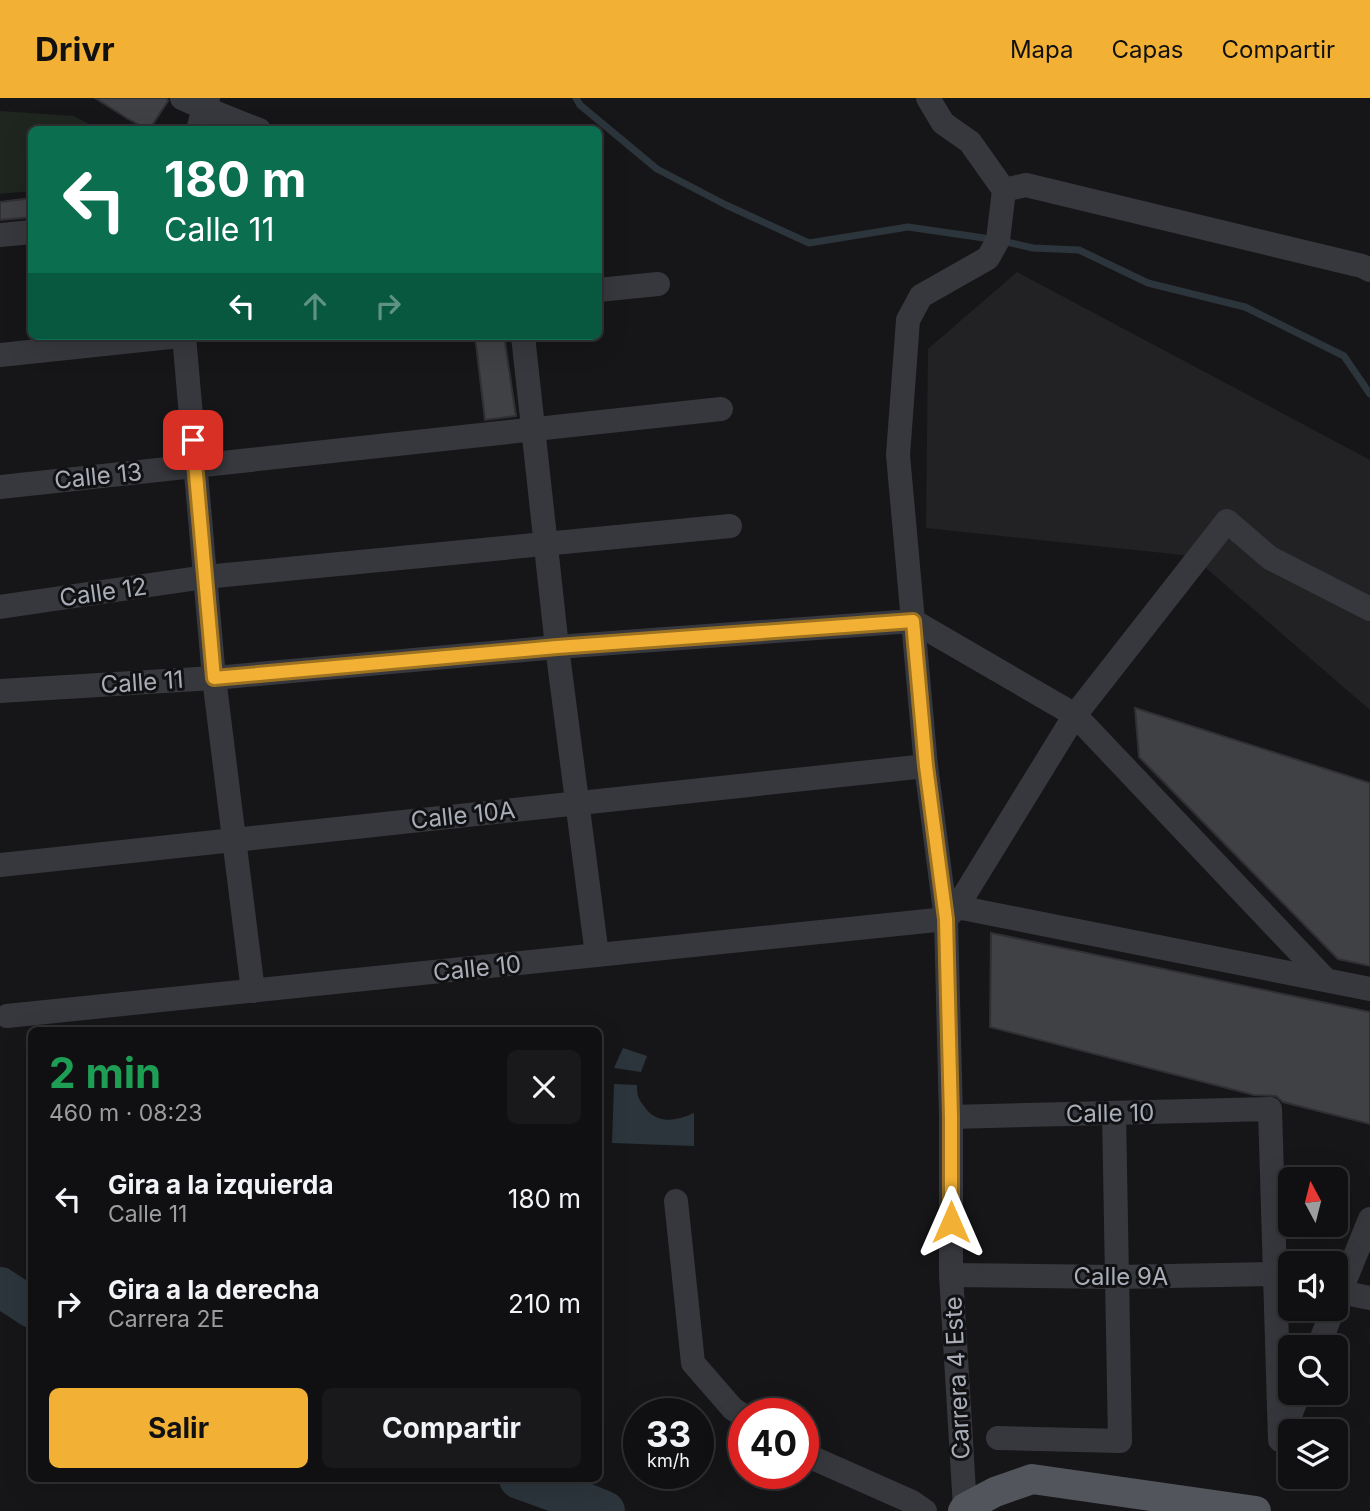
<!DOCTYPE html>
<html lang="es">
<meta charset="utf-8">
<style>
:root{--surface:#101012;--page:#19191b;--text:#f1f3f6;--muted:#9c9d9f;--line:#303032;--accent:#f2b134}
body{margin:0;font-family:Inter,sans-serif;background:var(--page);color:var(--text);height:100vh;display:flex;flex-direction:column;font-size:26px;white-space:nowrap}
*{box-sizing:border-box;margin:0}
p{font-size:23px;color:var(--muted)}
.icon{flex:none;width:38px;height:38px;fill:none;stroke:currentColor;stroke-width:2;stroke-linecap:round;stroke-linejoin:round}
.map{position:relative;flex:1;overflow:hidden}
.sheet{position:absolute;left:28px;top:929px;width:574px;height:455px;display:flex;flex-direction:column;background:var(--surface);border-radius:10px;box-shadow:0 7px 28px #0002,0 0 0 2px var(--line)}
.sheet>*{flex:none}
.top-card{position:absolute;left:28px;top:28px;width:574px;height:214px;border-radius:10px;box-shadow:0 7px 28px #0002,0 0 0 2px var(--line);background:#0b6e4f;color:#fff;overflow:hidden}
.needle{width:46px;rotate:353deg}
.tools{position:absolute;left:1278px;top:1069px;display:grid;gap:14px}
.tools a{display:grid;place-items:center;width:70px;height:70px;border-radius:10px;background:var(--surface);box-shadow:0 7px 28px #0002,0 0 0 2px var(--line);font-size:35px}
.speed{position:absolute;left:623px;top:1300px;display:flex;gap:14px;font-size:35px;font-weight:700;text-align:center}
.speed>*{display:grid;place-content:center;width:91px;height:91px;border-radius:50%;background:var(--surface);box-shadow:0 7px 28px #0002,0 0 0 2px var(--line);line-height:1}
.speed small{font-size:18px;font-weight:400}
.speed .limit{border:10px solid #d22;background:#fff;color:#111}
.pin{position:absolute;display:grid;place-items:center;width:60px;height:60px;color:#fff;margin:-30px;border-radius:14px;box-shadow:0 4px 10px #0006}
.me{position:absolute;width:77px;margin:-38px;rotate:0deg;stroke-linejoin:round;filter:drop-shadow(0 0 5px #0008)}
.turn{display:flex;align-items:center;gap:24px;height:147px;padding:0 21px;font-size:32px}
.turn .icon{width:91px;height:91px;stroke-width:2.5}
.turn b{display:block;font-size:49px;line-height:60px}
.lanes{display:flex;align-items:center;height:66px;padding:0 21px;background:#0003;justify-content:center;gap:35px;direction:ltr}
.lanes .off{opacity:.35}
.round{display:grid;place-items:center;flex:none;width:74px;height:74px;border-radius:10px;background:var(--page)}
.headline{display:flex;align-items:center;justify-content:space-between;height:119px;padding:0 21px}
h1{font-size:42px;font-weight:700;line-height:52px;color:#1e9e55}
.action{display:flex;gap:14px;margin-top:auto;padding:14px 21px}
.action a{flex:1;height:80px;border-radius:10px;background:var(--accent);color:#111;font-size:28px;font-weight:700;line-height:80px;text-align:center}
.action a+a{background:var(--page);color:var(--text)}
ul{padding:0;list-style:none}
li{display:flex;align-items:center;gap:21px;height:105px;padding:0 21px}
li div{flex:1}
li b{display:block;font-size:26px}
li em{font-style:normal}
header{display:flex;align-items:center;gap:42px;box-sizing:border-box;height:98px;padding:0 35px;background:var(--accent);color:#111}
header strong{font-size:33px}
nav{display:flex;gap:38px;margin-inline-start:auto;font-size:24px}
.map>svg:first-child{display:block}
.built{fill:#222225}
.green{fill:#1e261f}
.water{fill:#2c353c}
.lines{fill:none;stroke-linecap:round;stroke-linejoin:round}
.stream{stroke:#2c353c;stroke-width:7}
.river{stroke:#2c353c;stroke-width:40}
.building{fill:#404145;stroke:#303034;stroke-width:2}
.minor{stroke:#37383d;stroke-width:24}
.major{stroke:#53555c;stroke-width:30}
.route-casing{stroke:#9d7322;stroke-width:18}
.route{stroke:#f2b134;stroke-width:12}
.labels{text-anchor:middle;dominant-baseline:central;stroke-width:6;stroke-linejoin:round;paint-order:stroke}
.street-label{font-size:24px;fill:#a8adb8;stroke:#111113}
</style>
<header>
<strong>Drivr</strong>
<nav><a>Mapa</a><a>Capas</a><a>Compartir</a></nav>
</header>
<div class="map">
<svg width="1370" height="1413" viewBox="0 0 1370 1413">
<rect width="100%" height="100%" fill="#161618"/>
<polygon class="built" points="1017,174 1370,362 1370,612 1192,458 926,430 928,251"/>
<polygon class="green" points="0,13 74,18 98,31 32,32 31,93 0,96"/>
<g class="water">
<polygon points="623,950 647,958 641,974 614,970"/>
<path d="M614,986L637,987C637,996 638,1001 644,1008C656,1027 676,1023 694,1015V1048L612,1045Z"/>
</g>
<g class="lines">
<polyline class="stream" points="576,0 580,7 657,71 726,107 809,145 908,129 998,142 1033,150 1079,152 1148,185 1245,209 1344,258 1370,296"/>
<g class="river">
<polyline points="0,1189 32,1210"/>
<polyline points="519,1381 583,1404 605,1413"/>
</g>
</g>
<g class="building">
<polygon points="95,0 167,0 168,3 149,32 128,21"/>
<polygon points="32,100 32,119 0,122 0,104"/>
<polygon points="475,238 504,238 516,318 485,322"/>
<polygon points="1135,610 1370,685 1370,868 1338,861 1139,659"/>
<polygon points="991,835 1370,914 1370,1026 1283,1004 1276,998 1254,997 990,929"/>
</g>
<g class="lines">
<g class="minor">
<polyline points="182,0 204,10 198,32"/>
<polyline points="208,0 204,10 259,32"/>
<polyline points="928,0 943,25 970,44 1004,92 998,142 988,160 921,198 908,222 898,357 926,668 946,821 951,1019 951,1177 965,1410"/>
<polyline points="1004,92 1026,87 1362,168 1370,172"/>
<polyline points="0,137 32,134"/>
<polyline points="598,192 658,186"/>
<polyline points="184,238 214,580 253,893"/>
<polyline points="523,238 557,549 597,857"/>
<polyline points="0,257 180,238"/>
<polyline points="0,389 721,311"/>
<polyline points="0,509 205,479 730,428"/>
<polyline points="913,523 1075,617 1325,881"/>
<polyline points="0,593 214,580 557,549 913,523"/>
<polyline points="0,767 926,668"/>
<polyline points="957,809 1075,617 1227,423 1270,460 1370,511"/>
<polyline points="7,918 946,821 957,809 1370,891"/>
<polyline points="951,1019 1270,1011 1280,1342"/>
<polyline points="676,1103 693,1265 733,1311 744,1318"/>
<polyline points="951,1177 1117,1179 1275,1176 1289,1180"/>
<polyline points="1335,1193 1370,1200"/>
<polyline points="1335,1207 1370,1121"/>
<polyline points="1318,1250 1333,1211"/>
<polyline points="1284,1332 1299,1295"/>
<polyline points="998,1340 1120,1343 1114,1015"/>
<polyline points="803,1354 815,1361 912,1404 925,1413"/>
</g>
<polyline class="major" points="963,1413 965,1410 995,1394 1032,1381 1256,1413"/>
</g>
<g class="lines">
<defs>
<polyline id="route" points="193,342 214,580 557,549 913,523 926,668 946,821 951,1019 951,1124"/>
</defs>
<use href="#route" class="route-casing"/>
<use href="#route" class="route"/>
</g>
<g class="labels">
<g class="street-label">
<text transform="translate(98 378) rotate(-6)">Calle 13</text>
<text transform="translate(103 494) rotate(-8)">Calle 12</text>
<text transform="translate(142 584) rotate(-4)">Calle 11</text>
<text transform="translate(463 717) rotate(-6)">Calle 10A</text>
<text transform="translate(477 870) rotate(-6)">Calle 10</text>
<text transform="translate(1110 1015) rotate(-1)">Calle 10</text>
<text x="1121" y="1178">Calle 9A</text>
<text transform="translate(957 1280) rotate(-93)">Carrera 4 Este</text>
</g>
</g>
</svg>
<div class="tools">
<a><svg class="needle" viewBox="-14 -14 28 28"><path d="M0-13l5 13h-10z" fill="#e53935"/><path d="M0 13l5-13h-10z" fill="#9c9d9f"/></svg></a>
<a><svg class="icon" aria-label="sound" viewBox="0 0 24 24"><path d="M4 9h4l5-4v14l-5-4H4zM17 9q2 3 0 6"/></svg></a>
<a><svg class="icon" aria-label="search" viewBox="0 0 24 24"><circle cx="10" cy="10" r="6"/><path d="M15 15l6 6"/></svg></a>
<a><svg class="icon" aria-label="layers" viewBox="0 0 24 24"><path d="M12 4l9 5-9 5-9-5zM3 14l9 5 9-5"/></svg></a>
</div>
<div class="speed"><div>33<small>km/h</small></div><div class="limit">40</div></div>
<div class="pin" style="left:193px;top:342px;background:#d93025"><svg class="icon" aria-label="arrive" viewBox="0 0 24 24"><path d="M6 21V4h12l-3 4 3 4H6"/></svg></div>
<svg class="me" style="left:951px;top:1124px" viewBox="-20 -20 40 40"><path d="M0-17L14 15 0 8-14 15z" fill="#f2b134" stroke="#fff" stroke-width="4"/></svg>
<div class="top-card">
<div class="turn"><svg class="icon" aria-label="left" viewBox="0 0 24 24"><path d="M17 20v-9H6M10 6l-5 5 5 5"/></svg><div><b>180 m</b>Calle 11</div></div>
<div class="lanes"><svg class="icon" aria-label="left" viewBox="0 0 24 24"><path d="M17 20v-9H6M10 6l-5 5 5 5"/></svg><svg class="icon off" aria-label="ahead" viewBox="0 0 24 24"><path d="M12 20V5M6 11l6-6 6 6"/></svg><svg class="icon off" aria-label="right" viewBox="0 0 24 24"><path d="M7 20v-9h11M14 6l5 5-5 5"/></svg></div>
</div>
<section class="sheet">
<div class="headline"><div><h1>2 min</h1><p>460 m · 08:23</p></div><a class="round"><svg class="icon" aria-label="close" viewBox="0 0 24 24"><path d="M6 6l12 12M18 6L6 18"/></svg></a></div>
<ul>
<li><svg class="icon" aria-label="left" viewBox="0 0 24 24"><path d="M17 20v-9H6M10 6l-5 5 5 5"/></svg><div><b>Gira a la izquierda</b><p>Calle 11</p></div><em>180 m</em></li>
<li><svg class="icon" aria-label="right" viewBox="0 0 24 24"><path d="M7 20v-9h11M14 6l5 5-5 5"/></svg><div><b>Gira a la derecha</b><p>Carrera 2E</p></div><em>210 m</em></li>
</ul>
<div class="action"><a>Salir</a><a>Compartir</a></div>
</section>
</div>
